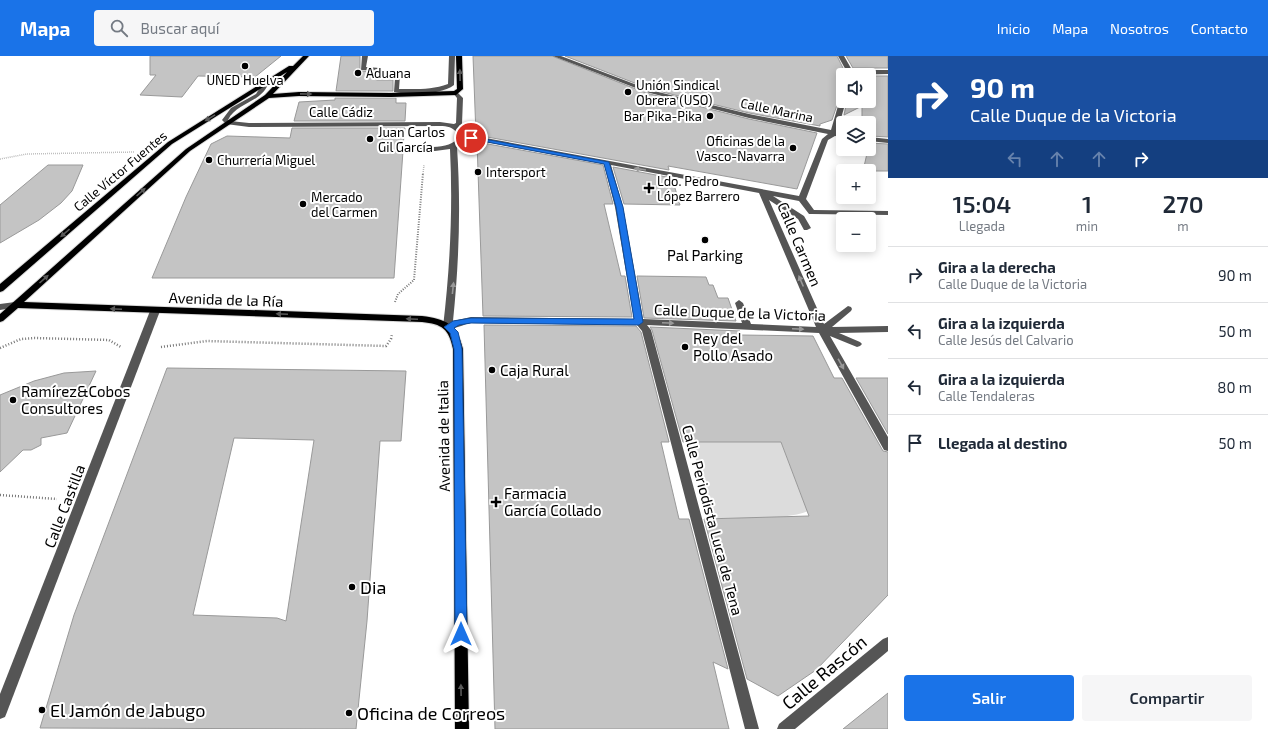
<!DOCTYPE html>
<html lang="es">
<meta charset="utf-8">
<style>
:root{--surface:#fff;--page:#f6f6f7;--text:#1f2937;--muted:#747a83;--line:#e0e1e3;--accent:#1a73e8}
body{margin:0;font-family:"Exo 2",sans-serif;background:var(--page);color:var(--text);height:100vh;display:flex;flex-direction:column;font-size:15px;white-space:nowrap}
*{box-sizing:border-box;margin:0}
p{font-size:13px;color:var(--muted)}
.icon{flex:none;width:22px;height:22px;fill:none;stroke:currentColor;stroke-width:2;stroke-linecap:round;stroke-linejoin:round}
.map{position:relative;flex:1;overflow:hidden}
.details{display:flex;flex-direction:column;background:var(--surface);width:380px}
.details>*{flex:none}
.hud{background:#1a4fa0;color:#fff;overflow:hidden}
.buttons{position:absolute;left:836px;top:12px;display:grid;gap:8px}
.buttons a{display:grid;place-items:center;width:40px;height:40px;border-radius:4px;background:var(--surface);box-shadow:0 2px 10px #0003;font-size:20px}
.pin{position:absolute;display:grid;place-items:center;width:34px;height:34px;color:#fff;margin:-17px;border:2px solid #fff;border-radius:50%;box-shadow:0 1px 4px #0007}
.me{position:absolute;width:44px;margin:-22px;rotate:0deg;stroke-linejoin:round;filter:drop-shadow(0 0 3px #0008)}
.turn{display:flex;align-items:center;gap:14px;height:84px;padding:0 16px;font-size:18px}
.turn .icon{width:52px;height:52px;stroke-width:2.5}
.turn b{display:block;font-size:28px;line-height:34px}
.lanes{display:flex;align-items:center;height:38px;padding:0 16px;background:#0003;justify-content:center;gap:20px;direction:ltr}
.lanes .off{opacity:.35}
.eta{display:flex;justify-content:space-evenly;align-items:center;height:68px;text-align:center}
.eta b{font-size:24px;font-weight:600;line-height:28px}
.cta{display:flex;gap:8px;margin-top:auto;padding:8px 16px}
.cta a{flex:1;height:46px;border-radius:4px;background:var(--accent);color:#fff;font-size:16px;font-weight:600;line-height:46px;text-align:center}
.cta a+a{background:var(--page);color:var(--text)}
ul{padding:0;list-style:none}
li{display:flex;align-items:center;gap:12px;height:56px;padding:0 16px;border-top:1px solid var(--line)}
li div{flex:1}
li b{display:block;font-size:15px}
li em{font-style:normal}
header{display:flex;align-items:center;gap:24px;box-sizing:border-box;height:56px;padding:0 20px;background:var(--accent);color:#fff}
header strong{font-size:19px}
nav{display:flex;gap:22px;margin-inline-start:auto;font-size:14px}
.search{width:280px;height:36px;background:var(--page);display:flex;align-items:center;gap:10px;box-sizing:border-box;padding:0 14px;border-radius:4px;color:var(--muted);font-size:15px}
main{display:flex;flex:1;min-height:0}
.map>svg:first-child{display:block}
.green{fill:#dcdcdc}
.building{fill:#c4c4c4;stroke:#999;fill-rule:evenodd}
.lines{fill:none;stroke-linecap:round;stroke-linejoin:round}
.major-casing{stroke:#dbdbdb;stroke-width:2}
.path-far2{stroke:#777;stroke-width:1.5;stroke-dasharray:0.5 1.5;stroke-linecap:butt}
.path-far1{stroke:#777;stroke-width:2;stroke-dasharray:1 1.5;stroke-linecap:butt}
.path{stroke:#777;stroke-width:2.5;stroke-dasharray:1 2;stroke-linecap:butt}
.minor{fill:#555;fill-rule:evenodd}
.major{fill:#000;fill-rule:evenodd}
.oneway{fill:#595959}
.oneway2{fill:#999}
.route{fill:#1a73e8;stroke:#114b97}
.poi-dot{fill:#000;stroke:#fff;stroke-width:1.5}
.labels{text-anchor:middle;dominant-baseline:central;stroke-width:4;stroke-linejoin:round;paint-order:stroke}
.far-poi-label{font-size:13px;fill:#000;stroke:#fff;text-anchor:start}
.far-street-label{font-size:13px;fill:#000;stroke:#fff}
.street-label{font-size:15px;fill:#000;stroke:#fff}
.poi-label{font-size:15px;fill:#000;stroke:#fff;text-anchor:start}
.near-poi-label{font-size:18px;fill:#000;stroke:#fff;text-anchor:start}
.near-street-label{font-size:18px;fill:#000;stroke:#fff}
</style>
<header>
<strong>Mapa</strong>
<div class="search"><svg class="icon" aria-label="search" viewBox="0 0 24 24"><circle cx="10" cy="10" r="6"/><path d="M15 15l6 6"/></svg>Buscar aquí</div>
<nav><a>Inicio</a><a>Mapa</a><a>Nosotros</a><a>Contacto</a></nav>
</header>
<main>
<div class="map">
<svg width="888" height="673" viewBox="0 0 888 673">
<rect width="100%" height="100%" fill="#fff"/>
<path class="green" d="M691,386H781L803,444L812,453C792,465 737,462 712,462Z"/>
<g class="building">
<polygon points="150,0 281,0 255,21 198,20 182,41 140,39 156,19 150,19"/>
<polygon points="341,0 360,0 360,15 373,16 373,22 377,24 393,24 393,35 336,35"/>
<polygon points="473,0 552,0 646,37 749,63 817,77 797,133 668,110 669,114 476,79"/>
<polygon points="565,0 837,0 845,16 845,19 843,19 843,40 839,43 832,64 820,68 820,70 749,57 650,33"/>
<polygon points="846,0 888,0 888,12 853,12"/>
<polygon points="869,20 888,20 888,81 871,80 874,67 862,67 862,50 844,59 847,45 869,45"/>
<polygon points="335,42 396,42 396,47 406,47 405,65 294,65 299,46 335,44"/>
<polygon points="292,72 405,72 403,89 398,91 403,95 394,222 152,222 186,141 211,88 227,80 290,82"/>
<polygon points="477,86 603,109 613,148 604,148 621,220 625,220 632,261 483,260"/>
<polygon points="869,87 888,88 888,115 863,115 868,93 869,93"/>
<polygon points="48,109 83,109 72,135 61,147 39,164 0,187 0,149"/>
<polygon points="613,111 672,122 680,149 624,148"/>
<polygon points="637,220 706,221 709,229 713,229 718,242 728,242 736,265 644,262"/>
<polygon points="484,269 636,270 641,276 669,386 661,386 679,463 689,463 728,613 713,606 729,673 495,673"/>
<polygon points="650,271 740,275 741,279 813,280 834,322 842,322 883,395 888,396 888,539 816,614 778,640 747,623 704,463 809,460 781,386 683,386 652,274"/>
<path d="M167,312L406,315L401,385H380L367,565L356,673L40,672L74,559ZM234,382L314,384L286,565L277,562L193,559Z"/>
<polygon points="96,315 67,377 41,382 41,389 31,394 23,394 0,416 0,339 34,325 64,317"/>
<polygon points="856,322 888,322 888,378"/>
<polygon points="888,637 888,673 843,673"/>
</g>
<g class="lines">
<defs>
<path id="major" d="M303,0H309L273,38L299,36L391,37L454,35L457,33L456,0H462L463,33L456,39L391,41L299,40L269,42L190,95L24,246L422,260C446,263 457,268 463,293L469,673H455L453,293C449,273 442,268 422,266L18,252L3,265L0,266V258L186,93L265,39L287,16L172,88L3,235L0,236V228L168,86L289,10H293Z"/>
</defs>
<use href="#major" class="major-casing"/>
<g class="path-far2">
<polyline points="0,103 27,98 135,96"/>
<polyline points="423,118 424,109"/>
</g>
<polyline class="path-far1" points="395,246 398,238 414,224 423,117"/>
<g class="path">
<polyline points="161,291 207,285 386,290 391,283 392,278"/>
<polyline points="0,292 21,283 35,282 109,284 121,291"/>
<polyline points="0,439 57,443"/>
</g>
<g class="minor">
<path d="M362,0H368L366,11L380,12V19H400L399,33C416,33 432,34 448,28L449,0H455L454,29C442,39 409,39 394,36L395,22L377,23L374,21L375,15L361,14Z"/>
<path d="M553,0H561L650,34L749,58L831,74L840,43L843,41V45H846L837,76L843,77V81L835,80L828,84L806,143L814,154L888,155V159L812,158H809L799,145L773,140L804,160L811,172L807,174H804L798,163L769,144L824,268L848,250L851,251L852,253L851,255L832,271L888,270V276L839,277L860,286L862,288L860,290L857,291L830,280L888,381V395L884,394L819,277L647,269L651,274L759,673H745L642,275L637,269L471,267C464,268 451,275 445,273L443,271C450,212 453,153 450,93L435,95L403,94L399,92L403,90C417,90 447,95 457,83V77C453,71 447,70 440,70L249,71L226,68L222,64L231,52L256,38L263,27L265,26L268,28C261,47 237,46 228,64L230,65L249,67L440,66L454,68L456,67L457,42L453,37L456,35L463,42L462,68L459,70L464,78L799,140L822,83L828,78L749,62L646,36ZM464,82L604,108L615,151L634,263L471,261L453,265C459,207 461,149 457,91ZM611,109L759,137L816,271L751,268L743,247L739,244L735,247L742,267L643,263L623,151Z"/>
<polygon points="838,0 844,0 852,14 888,14 888,18 846,19 847,16"/>
<polygon points="869,81 888,83 888,87 869,85"/>
<polygon points="15,246 18,247 19,249 18,251 0,254 0,248"/>
<polygon points="155,252 160,255 7,656 5,661 0,663 0,638 150,255"/>
<polygon points="888,581 888,595 795,673 777,673 779,668 883,583"/>
</g>
<use href="#major" class="major"/>
</g>
<defs><path id="oneway-solid" d="M-6-.8H1V-3.2L6.5 0L1 3.2V.8H-6Z"/></defs>
<g class="oneway">
<use href="#oneway-solid" transform="translate(460 19) rotate(-91)"/>
<use href="#oneway-solid" transform="translate(306 38) rotate(1)"/>
<use href="#oneway-solid" transform="translate(210 62) rotate(149)"/>
<use href="#oneway-solid" transform="translate(141 136) rotate(-42)"/>
<use href="#oneway-solid" transform="translate(65 177) rotate(140)"/>
<use href="#oneway-solid" transform="translate(44 223) rotate(-42)"/>
<use href="#oneway-solid" transform="translate(116 253) rotate(-178)"/>
<use href="#oneway-solid" transform="translate(282 258) rotate(-178)"/>
<use href="#oneway-solid" transform="translate(412 263) rotate(-178)"/>
<use href="#oneway-solid" transform="translate(461 634) rotate(-91)"/>
</g>
<g class="oneway2">
<use href="#oneway-solid" transform="translate(640 113) rotate(-171)"/>
<use href="#oneway-solid" transform="translate(801 225) rotate(-113)"/>
<use href="#oneway-solid" transform="translate(453 232) rotate(-84)"/>
<use href="#oneway-solid" transform="translate(668 267) rotate(3)"/>
<use href="#oneway-solid" transform="translate(798 273) rotate(2)"/>
<use href="#oneway-solid" transform="translate(841 308) rotate(61)"/>
</g>
<polygon class="route" points="468,80 609,106 623,151 643,266 639,269 471,267 459,269 454,272 458,276 462,293 467,578 465,582 461,584 457,582 455,578 454,293 450,277 444,271 453,265 471,262 634,263 616,151 604,108 471,83 467,82"/>
<g class="poi-dot">
<circle cx="245" cy="10" r="4"/>
<circle cx="358" cy="17" r="4"/>
<circle cx="628" cy="36" r="4"/>
<circle cx="710" cy="60" r="4"/>
<circle cx="370" cy="83" r="4"/>
<circle cx="793" cy="92" r="4"/>
<circle cx="209" cy="104" r="4"/>
<circle cx="478" cy="116" r="4"/>
<path d="M647 126h4v4h4v4h-4v4h-4v-4h-4v-4h4z"/>
<circle cx="303" cy="148" r="4"/>
<circle cx="705" cy="184" r="4"/>
<circle cx="685" cy="291" r="4"/>
<circle cx="492" cy="314" r="4"/>
<circle cx="13" cy="344" r="4"/>
<path d="M494 440h4v4h4v4h-4v4h-4v-4h-4v-4h4z"/>
<circle cx="352" cy="531" r="4"/>
<circle cx="42" cy="654" r="4"/>
<circle cx="349" cy="657" r="4"/>
</g>
<g class="labels">
<g class="far-poi-label">
<text x="366" y="17">Aduana</text>
<text x="245" y="24" text-anchor="middle">UNED Huelva</text>
<text x="636" y="29">Unión Sindical<tspan x="636" dy="15">Obrera (USO)</tspan></text>
<text x="702" y="60" text-anchor="end">Bar Pika-Pika</text>
<text x="378" y="76">Juan Carlos<tspan x="378" dy="15">Gil García</tspan></text>
<text x="785" y="85" text-anchor="end">Oficinas de la<tspan x="785" dy="15">Vasco-Navarra</tspan></text>
<text x="217" y="104">Churrería Miguel</text>
<text x="486" y="116">Intersport</text>
<text x="657" y="125">Ldo. Pedro<tspan x="657" dy="15">López Barrero</tspan></text>
<text x="311" y="141">Mercado<tspan x="311" dy="15">del Carmen</tspan></text>
</g>
<g class="far-street-label">
<text transform="translate(777 54) rotate(12)">Calle Marina</text>
<text x="341" y="56">Calle Cádiz</text>
<text transform="translate(120 115) rotate(-40)">Calle Víctor Fuentes</text>
</g>
<g class="street-label">
<text transform="translate(800 188) rotate(67)">Calle Carmen</text>
<text transform="translate(226 243) rotate(2)">Avenida de la Ría</text>
<text transform="translate(740 256) rotate(2)">Calle Duque de la Victoria</text>
<text transform="translate(443 380) rotate(-91)">Avenida de Italia</text>
<text transform="translate(64 450) rotate(-69)">Calle Castilla</text>
<text transform="translate(713 464) rotate(75)">Calle Periodista Luca de Tena</text>
</g>
<g class="poi-label">
<text x="705" y="199" text-anchor="middle">Pal Parking</text>
<text x="693" y="282">Rey del<tspan x="693" dy="17">Pollo Asado</tspan></text>
<text x="500" y="314">Caja Rural</text>
<text x="21" y="335">Ramírez&amp;Cobos<tspan x="21" dy="17">Consultores</tspan></text>
<text x="504" y="437">Farmacia<tspan x="504" dy="17">García Collado</tspan></text>
</g>
<g class="near-poi-label">
<text x="360" y="531">Dia</text>
<text x="50" y="654">El Jamón de Jabugo</text>
<text x="357" y="657">Oficina de Correos</text>
</g>
<g class="near-street-label">
<text transform="translate(824 616) rotate(-40)">Calle Rascón</text>
</g>
</g>
</svg>
<div class="buttons">
<a><svg class="icon" aria-label="sound" viewBox="0 0 24 24"><path d="M4 9h4l5-4v14l-5-4H4zM17 9q2 3 0 6"/></svg></a>
<a><svg class="icon" aria-label="layers" viewBox="0 0 24 24"><path d="M12 4l9 5-9 5-9-5zM3 14l9 5 9-5"/></svg></a>
<a>+</a>
<a>−</a>
</div>
<div class="pin" style="left:471px;top:82px;background:#d93025"><svg class="icon" aria-label="arrive" viewBox="0 0 24 24"><path d="M6 21V4h12l-3 4 3 4H6"/></svg></div>
<svg class="me" style="left:461px;top:578px" viewBox="-20 -20 40 40"><path d="M0-17L14 15 0 8-14 15z" fill="#1a73e8" stroke="#fff" stroke-width="4"/></svg>
</div>
<section class="details">
<div class="hud">
<div class="turn"><svg class="icon" aria-label="right" viewBox="0 0 24 24"><path d="M7 20v-9h11M14 6l5 5-5 5"/></svg><div><b>90 m</b>Calle Duque de la Victoria</div></div>
<div class="lanes"><svg class="icon off" aria-label="left" viewBox="0 0 24 24"><path d="M17 20v-9H6M10 6l-5 5 5 5"/></svg><svg class="icon off" aria-label="ahead" viewBox="0 0 24 24"><path d="M12 20V5M6 11l6-6 6 6"/></svg><svg class="icon off" aria-label="ahead" viewBox="0 0 24 24"><path d="M12 20V5M6 11l6-6 6 6"/></svg><svg class="icon" aria-label="right" viewBox="0 0 24 24"><path d="M7 20v-9h11M14 6l5 5-5 5"/></svg></div>
</div>
<div class="eta">
<div><b>15:04</b><p>Llegada</p></div>
<div><b>1</b><p>min</p></div>
<div><b>270</b><p>m</p></div>
</div>
<ul>
<li><svg class="icon" aria-label="right" viewBox="0 0 24 24"><path d="M7 20v-9h11M14 6l5 5-5 5"/></svg><div><b>Gira a la derecha</b><p>Calle Duque de la Victoria</p></div><em>90 m</em></li>
<li><svg class="icon" aria-label="left" viewBox="0 0 24 24"><path d="M17 20v-9H6M10 6l-5 5 5 5"/></svg><div><b>Gira a la izquierda</b><p>Calle Jesús del Calvario</p></div><em>50 m</em></li>
<li><svg class="icon" aria-label="left" viewBox="0 0 24 24"><path d="M17 20v-9H6M10 6l-5 5 5 5"/></svg><div><b>Gira a la izquierda</b><p>Calle Tendaleras</p></div><em>80 m</em></li>
<li><svg class="icon" aria-label="arrive" viewBox="0 0 24 24"><path d="M6 21V4h12l-3 4 3 4H6"/></svg><div><b>Llegada al destino</b></div><em>50 m</em></li>
</ul>
<div class="cta"><a>Salir</a><a>Compartir</a></div>
</section>
</main>
